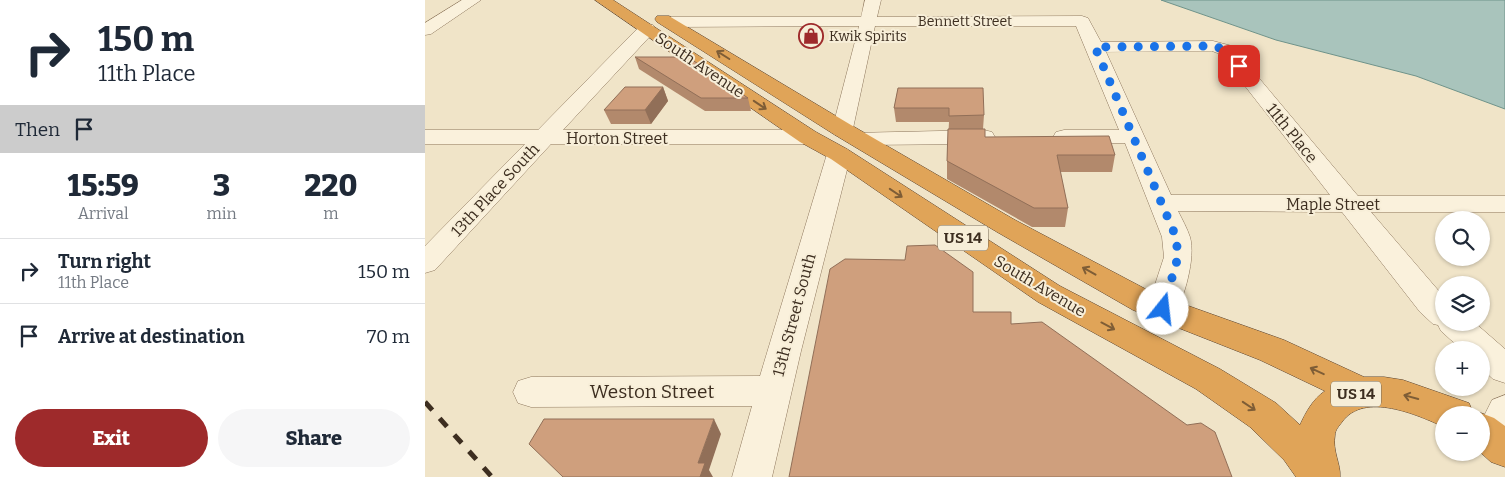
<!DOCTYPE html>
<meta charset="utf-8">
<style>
:root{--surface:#fff;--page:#f6f6f7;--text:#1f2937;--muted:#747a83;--line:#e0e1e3;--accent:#9e2a2b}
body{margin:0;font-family:Bitter,serif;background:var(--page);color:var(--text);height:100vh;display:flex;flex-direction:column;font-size:19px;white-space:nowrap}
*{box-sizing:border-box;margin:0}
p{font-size:16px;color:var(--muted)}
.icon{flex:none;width:28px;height:28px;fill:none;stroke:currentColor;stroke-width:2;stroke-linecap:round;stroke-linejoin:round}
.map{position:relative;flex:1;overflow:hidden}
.panel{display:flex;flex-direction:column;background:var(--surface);width:425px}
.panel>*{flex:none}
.guide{background:#fff;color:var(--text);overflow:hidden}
.tools{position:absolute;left:1010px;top:211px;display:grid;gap:10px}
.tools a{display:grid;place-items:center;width:55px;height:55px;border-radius:50%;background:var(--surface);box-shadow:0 1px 4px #0004;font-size:25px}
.pin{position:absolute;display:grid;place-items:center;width:42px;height:42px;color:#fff;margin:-21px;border-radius:10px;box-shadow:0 2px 8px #0006}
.me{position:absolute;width:55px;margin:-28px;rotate:16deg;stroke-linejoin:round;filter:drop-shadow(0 0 4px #0008)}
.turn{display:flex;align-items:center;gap:18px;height:105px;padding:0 15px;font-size:22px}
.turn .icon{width:65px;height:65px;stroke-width:2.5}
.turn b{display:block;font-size:35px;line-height:42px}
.then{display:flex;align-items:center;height:48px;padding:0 15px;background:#0003;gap:10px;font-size:19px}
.eta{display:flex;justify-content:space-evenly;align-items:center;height:85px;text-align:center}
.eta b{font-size:30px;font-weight:800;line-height:35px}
.primary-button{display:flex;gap:10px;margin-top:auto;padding:10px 15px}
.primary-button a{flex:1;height:58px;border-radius:30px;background:var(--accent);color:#fff;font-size:20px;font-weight:800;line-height:58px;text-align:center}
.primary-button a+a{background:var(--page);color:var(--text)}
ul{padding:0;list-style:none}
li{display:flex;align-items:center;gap:15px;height:65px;padding:0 15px;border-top:1px solid var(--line)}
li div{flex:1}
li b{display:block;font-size:19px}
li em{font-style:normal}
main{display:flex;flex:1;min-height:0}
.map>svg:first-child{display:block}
.water{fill:#a9c4bc;stroke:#6f938a}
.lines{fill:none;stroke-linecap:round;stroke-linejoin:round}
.minor-casing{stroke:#8d765c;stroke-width:1}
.highway-casing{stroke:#5b4430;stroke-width:1}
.minor{fill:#faf1dc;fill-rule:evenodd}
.highway{fill:#e0a458;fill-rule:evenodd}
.rail{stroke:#3d2e20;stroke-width:5;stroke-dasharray:11 11;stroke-linecap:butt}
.wall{fill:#b2896c}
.shaded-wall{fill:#916f58}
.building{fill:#cf9f7d;stroke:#916f58}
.oneway{stroke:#7e5d36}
.route{stroke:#1a73e8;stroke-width:9;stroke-dasharray:0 16.2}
.labels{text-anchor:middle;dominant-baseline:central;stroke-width:4;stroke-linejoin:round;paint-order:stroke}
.far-street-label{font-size:14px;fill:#3d2e20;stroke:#f7eed8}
.far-poi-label{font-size:14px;fill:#3d2e20;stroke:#f7eed8;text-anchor:start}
.shield{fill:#f7eed8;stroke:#756857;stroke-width:1}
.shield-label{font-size:15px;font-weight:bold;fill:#3d2e20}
.street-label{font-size:16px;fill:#3d2e20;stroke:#f7eed8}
.near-street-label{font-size:19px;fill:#3d2e20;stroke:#f7eed8}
</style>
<main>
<section class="panel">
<div class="guide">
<div class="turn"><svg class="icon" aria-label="right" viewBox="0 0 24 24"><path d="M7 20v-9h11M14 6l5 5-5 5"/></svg><div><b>150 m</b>11th Place</div></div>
<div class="then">Then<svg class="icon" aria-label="arrive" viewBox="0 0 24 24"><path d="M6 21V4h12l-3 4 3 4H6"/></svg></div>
</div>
<div class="eta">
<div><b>15:59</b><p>Arrival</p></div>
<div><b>3</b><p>min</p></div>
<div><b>220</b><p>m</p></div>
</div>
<ul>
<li><svg class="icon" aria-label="right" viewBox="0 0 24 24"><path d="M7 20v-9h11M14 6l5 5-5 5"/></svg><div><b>Turn right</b><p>11th Place</p></div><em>150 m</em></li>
<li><svg class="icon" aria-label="arrive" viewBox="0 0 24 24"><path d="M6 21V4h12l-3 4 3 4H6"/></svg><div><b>Arrive at destination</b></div><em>70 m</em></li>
</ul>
<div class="primary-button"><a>Exit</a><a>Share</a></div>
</section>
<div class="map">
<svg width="1080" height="477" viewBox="0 0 1080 477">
<rect width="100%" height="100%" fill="#f0e4c8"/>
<polygon class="water" points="736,0 1080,0 1080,109 991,76 851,40"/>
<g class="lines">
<defs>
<g id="minor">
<polygon points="37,0 56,0 6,34 0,35 0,23"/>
<path d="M440,0H456L452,17L657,16L663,18L676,42L788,41L807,46L933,196H1080V212H946L1019,297V322H1049L1080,349V383L1068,379L1056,368V350H1037L1016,331L1013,325L1008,324L995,312L917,212L753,211C757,219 762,228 765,237C771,258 759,298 749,317L738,321L727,317L722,309L739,257L737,237L700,143L639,144L631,142L628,137L631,132L639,130H694L651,26H450L427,133L559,130L567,132L570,137L567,142L559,144L432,145L424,143L421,138L423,135H410L407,130L434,26L243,27L237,25L235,22L237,19L243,17H436ZM787,51L795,54L905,195H746L681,52Z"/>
<polygon points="222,24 228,25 230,29 228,33 138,130 383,130 391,132 394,137 391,142 383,144 126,144 10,270 0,273 0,246 100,144 0,144 0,130 113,130 216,25"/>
<polygon points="414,147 422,149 426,154 376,351 347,477 307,477 327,406 106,407 93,403 88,392 93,381 106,377 335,376 402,154 406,149"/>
<polygon points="1080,395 1080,451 1068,455 1056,451 1056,422 1067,400"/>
</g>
<g id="highway">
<path d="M170,0H188L391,132L422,149L635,286L795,369L851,403L875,425C881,412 888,399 900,391L835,360L708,310L572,232L410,135L232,22L230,19L232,16H244L426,125L590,220L730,294L859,340L939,377H959L978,380L1044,403L1049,415H1019V427C993,415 939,391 917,422C914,426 910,430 910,435C907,451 916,464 915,477H871L859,460L825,427L771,389L613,302L406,159L375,142Z"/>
<polygon points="1056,413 1069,418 1080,426 1080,467 1066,462 1055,452 1056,415 1051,415"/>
</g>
</defs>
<use href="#minor" class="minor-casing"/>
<use href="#highway" class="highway-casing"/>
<use href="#minor" class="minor"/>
<use href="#highway" class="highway"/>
<polyline class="rail" points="0,402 67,477"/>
</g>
<g class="wall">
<polygon points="210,57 323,98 326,111 280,111 214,69"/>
<polygon points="238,87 243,101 226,124 186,124 179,110"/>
<polygon points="473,88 559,115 558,129 560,137 690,155 687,172 635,172 643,208 640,227 607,227 522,179 522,161 524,122 471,122 469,108"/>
</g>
<g class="shaded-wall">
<polygon points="238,87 243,101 226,124 220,110"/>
<polygon points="289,419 296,434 284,470 288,477 275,477 273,463"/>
</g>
<g class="building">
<polygon points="210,57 263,57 323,98 276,98"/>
<polygon points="200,87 238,87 220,110 179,110"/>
<polygon points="473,88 558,88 559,115 524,116 524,108 469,108"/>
<polygon points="523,129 560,129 560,137 684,136 690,155 632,155 643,208 609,208 522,161"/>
<polygon points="510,245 548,272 548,312 586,312 586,324 617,322 762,425 776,423 790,432 807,477 364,477 405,269 420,259 480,260 482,246"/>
<polygon points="119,419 289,419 273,463 280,463 275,477 138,477 104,444"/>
</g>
<defs><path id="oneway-shaft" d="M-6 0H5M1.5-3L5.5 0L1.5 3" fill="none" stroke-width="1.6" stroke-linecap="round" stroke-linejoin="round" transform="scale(1.25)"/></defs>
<g class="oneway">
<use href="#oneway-shaft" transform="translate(298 55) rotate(-148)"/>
<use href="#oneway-shaft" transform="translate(335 105) rotate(34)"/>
<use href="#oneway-shaft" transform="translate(471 193) rotate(34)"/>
<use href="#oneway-shaft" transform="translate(664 271) rotate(-151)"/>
<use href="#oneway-shaft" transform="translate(683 326) rotate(28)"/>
<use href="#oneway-shaft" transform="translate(892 371) rotate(-155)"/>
<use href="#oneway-shaft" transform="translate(986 397) rotate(-165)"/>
<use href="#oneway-shaft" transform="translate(824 406) rotate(34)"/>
</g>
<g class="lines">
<polyline class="route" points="738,309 753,257 751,237 670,47 788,46 801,50 814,66"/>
</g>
<defs>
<symbol id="shop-ring" viewBox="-11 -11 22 22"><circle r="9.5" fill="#f7eed8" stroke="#9e2a2b" stroke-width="1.5"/><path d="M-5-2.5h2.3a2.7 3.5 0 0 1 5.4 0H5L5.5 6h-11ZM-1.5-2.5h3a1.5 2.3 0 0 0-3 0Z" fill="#9e2a2b"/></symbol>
</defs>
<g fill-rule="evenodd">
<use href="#shop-ring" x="372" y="22" width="28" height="28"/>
</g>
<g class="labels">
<g class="far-street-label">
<text x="540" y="21">Bennett Street</text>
</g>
<g class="far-poi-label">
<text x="404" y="36">Kwik Spirits</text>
</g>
<g class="shield">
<rect x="513" y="225.5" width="50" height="25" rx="4"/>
<rect x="906" y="381.5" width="50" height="25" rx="4"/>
</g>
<g class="shield-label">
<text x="538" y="238">US 14</text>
<text x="931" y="394">US 14</text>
</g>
<g class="street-label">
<text transform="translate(275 65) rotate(34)">South Avenue</text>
<text transform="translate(867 133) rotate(51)">11th Place</text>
<text x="192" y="138">Horton Street</text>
<text transform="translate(70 190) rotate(-47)">13th Place South</text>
<text x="908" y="204">Maple Street</text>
<text transform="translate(615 286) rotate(31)">South Avenue</text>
<text transform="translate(369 315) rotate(-75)">13th Street South</text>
</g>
<g class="near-street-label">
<text x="227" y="391">Weston Street</text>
</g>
</g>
</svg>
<div class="tools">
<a><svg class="icon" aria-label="search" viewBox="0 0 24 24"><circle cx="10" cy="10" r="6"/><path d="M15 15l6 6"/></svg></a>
<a><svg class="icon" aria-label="layers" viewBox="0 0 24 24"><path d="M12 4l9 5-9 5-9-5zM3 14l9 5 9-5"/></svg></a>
<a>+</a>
<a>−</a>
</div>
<div class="pin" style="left:814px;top:66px;background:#d93025"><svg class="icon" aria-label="arrive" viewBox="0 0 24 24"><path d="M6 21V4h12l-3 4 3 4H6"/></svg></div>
<svg class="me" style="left:738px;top:309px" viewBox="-20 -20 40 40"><circle r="19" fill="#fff"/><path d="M0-13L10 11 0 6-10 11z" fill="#1a73e8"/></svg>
</div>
</main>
